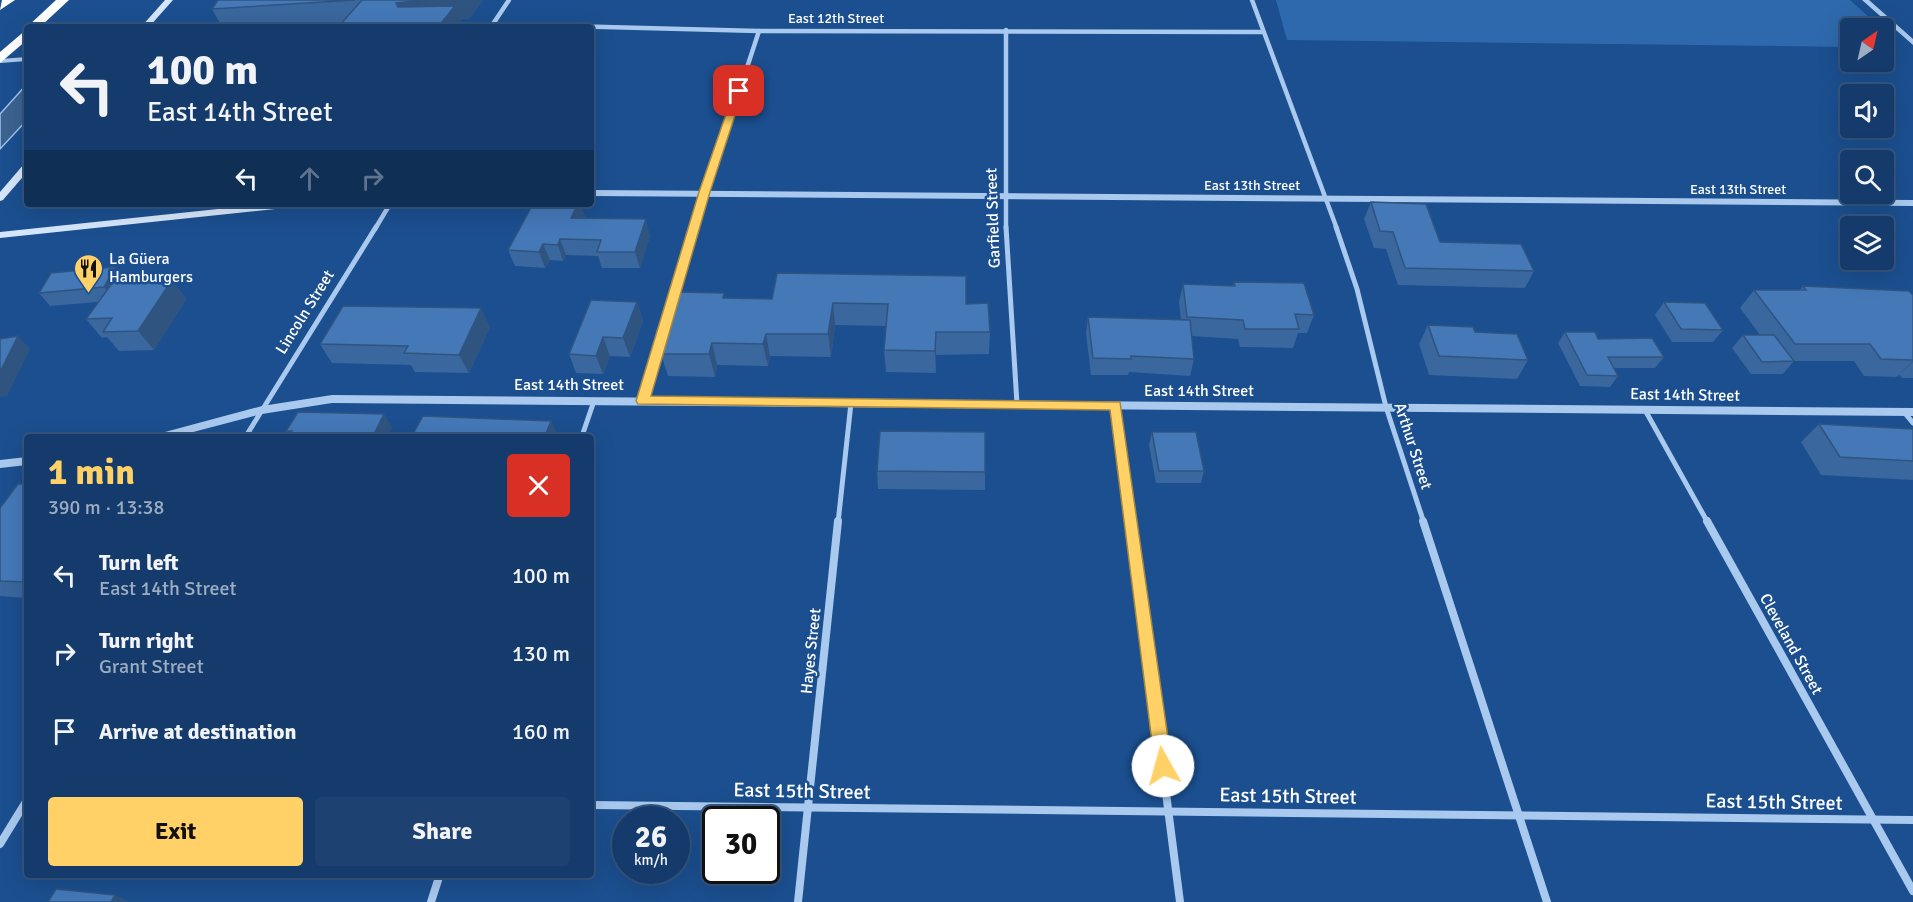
<!DOCTYPE html>
<meta charset="utf-8">
<style>
:root{--surface:#143b6b;--page:#1d4271;--text:#f1f3f6;--muted:#9dadc1;--line:#33557e;--accent:#ffd166}
body{margin:0;font-family:Signika,sans-serif;background:var(--page);color:var(--text);height:100vh;display:flex;flex-direction:column;font-size:22px;white-space:nowrap}
*{box-sizing:border-box;margin:0}
p{font-size:20px;color:var(--muted)}
.icon{flex:none;width:33px;height:33px;fill:none;stroke:currentColor;stroke-width:2;stroke-linecap:round;stroke-linejoin:round}
.map{position:relative;flex:1;overflow:hidden}
.drawer{position:absolute;left:24px;top:434px;width:570px;height:444px;display:flex;flex-direction:column;background:var(--surface);border-radius:6px;box-shadow:0 6px 24px #0002,0 0 0 2px var(--line)}
.drawer>*{flex:none}
.guide{position:absolute;left:24px;top:24px;width:570px;height:183px;border-radius:6px;box-shadow:0 6px 24px #0002,0 0 0 2px var(--line);background:#143b6b;color:var(--text);overflow:hidden}
.needle{width:39px;rotate:34deg}
.tools{position:absolute;left:1840px;top:18px;display:grid;gap:12px}
.tools a{display:grid;place-items:center;width:54px;height:54px;border-radius:6px;background:var(--surface);box-shadow:0 6px 24px #0002,0 0 0 2px var(--line);font-size:30px}
.speed{position:absolute;left:612px;top:806px;display:flex;gap:12px;font-size:30px;font-weight:700;text-align:center}
.speed>*{display:grid;place-content:center;width:78px;height:78px;border-radius:50%;background:var(--surface);box-shadow:0 6px 24px #0002,0 0 0 2px var(--line);line-height:1}
.speed small{font-size:15px;font-weight:400}
.speed .limit{border:3px solid #111;border-radius:9px;background:#fff;color:#111}
.pin{position:absolute;display:grid;place-items:center;width:51px;height:51px;color:#fff;margin:-26px;border-radius:12px;box-shadow:0 3px 9px #0006}
.me{position:absolute;width:66px;margin:-33px;rotate:353deg;stroke-linejoin:round;filter:drop-shadow(0 0 4px #0008)}
.turn{display:flex;align-items:center;gap:21px;height:126px;padding:0 24px;font-size:27px}
.turn .icon{width:78px;height:78px;stroke-width:2.5}
.turn b{display:block;font-size:42px;line-height:51px}
.lanes{display:flex;align-items:center;height:57px;padding:0 24px;background:#0003;justify-content:center;gap:30px;direction:ltr}
.lanes .off{opacity:.35}
.round{display:grid;place-items:center;flex:none;width:63px;height:63px;border-radius:6px;background:var(--page)}
.headline{display:flex;align-items:center;justify-content:space-between;height:102px;padding:0 24px}
h1{font-size:36px;font-weight:700;line-height:45px;color:var(--accent)}
.action{display:flex;gap:12px;margin-top:auto;padding:12px 24px}
.action a{flex:1;height:69px;border-radius:6px;background:var(--accent);color:#111;font-size:24px;font-weight:700;line-height:69px;text-align:center}
.action a+a{background:var(--page);color:var(--text)}
ul{padding:0;list-style:none}
li{display:flex;align-items:center;gap:18px;height:78px;padding:0 24px}
li div{flex:1}
li b{display:block;font-size:22px}
li em{font-style:normal}
.map>svg:first-child{display:block}
.green{fill:#2e69ad}
.water{fill:#3c6290;stroke:#9cc4f0;stroke-width:1.5}
.lines{fill:none;stroke-linecap:round;stroke-linejoin:round}
.minor-far2{stroke:#a9c9ee;stroke-width:4.5}
.minor-far1{stroke:#a9c9ee;stroke-width:5}
.minor{stroke:#a9c9ee;stroke-width:8}
.tertiary{fill:#a9c9ee;fill-rule:evenodd}
.secondary{fill:#d6e6fa;fill-rule:evenodd}
.motorway{fill:#fff;fill-rule:evenodd}
.wall{fill:#3a679d}
.shaded-wall{fill:#305480}
.building{fill:#4478b7;stroke:#305480;stroke-width:1.5}
.route{fill:#ffd166;stroke:#a68842;stroke-width:1.5}
.labels{text-anchor:middle;dominant-baseline:central;stroke-width:5;stroke-linejoin:round;paint-order:stroke}
.far-street-label{font-size:14px;fill:#fff;stroke:#1b4f8f}
.street-label{font-size:16px;fill:#fff;stroke:#1b4f8f}
.poi-label{font-size:16px;fill:#fff;stroke:#1b4f8f;text-anchor:start}
.near-street-label{font-size:20px;fill:#fff;stroke:#1b4f8f}
</style>
<div class="map">
<svg width="1913" height="902" viewBox="0 0 1913 902">
<rect width="100%" height="100%" fill="#1b4f8f"/>
<polygon class="green" points="1276,0 1850,0 1881,28 1851,28 1851,47 1287,40"/>
<polygon class="water" points="27,84 27,120 0,149 0,114"/>
<g class="lines">
<g class="minor-far2">
<polyline points="1252,0 1337,229"/>
<polyline points="492,24 759,31 1263,32"/>
<polyline points="491,27 509,0"/>
<polyline points="375,229 390,204"/>
<polyline points="694,229 759,31"/>
<polyline points="1006,229 1006,30"/>
</g>
<g class="minor-far1">
<polyline points="1006,227 1017,404"/>
<polyline points="1336,227 1357,289 1386,407 1424,523"/>
<polyline points="643,401 695,227"/>
<polyline points="1116,405 1131,523"/>
<polyline points="1645,410 1708,523"/>
<polyline points="1904,412 1913,423"/>
<polyline points="246,436 376,227"/>
<polyline points="582,436 594,401"/>
<polyline points="838,523 851,403"/>
</g>
<g class="minor">
<polyline points="1131,521 1180,902"/>
<polyline points="1423,521 1547,902"/>
<polyline points="1707,521 1913,891"/>
<polyline points="591,805 1913,820"/>
<polyline points="0,844 27,800"/>
<polyline points="431,902 440,874"/>
<polyline points="798,902 838,521"/>
</g>
<g class="tertiary">
<polygon points="1862,0 1869,0 1913,39 1913,45"/>
<polygon points="492,22 495,24 494,25 448,26 445,24 448,22"/>
<polygon points="27,57 27,61 0,63 0,59"/>
<polygon points="591,190 1913,200 1913,206 591,196"/>
<polygon points="332,395 1913,408 1913,416 332,403 262,414 178,436 160,436 165,432 262,406"/>
<polygon points="27,457 27,465 0,468 0,460"/>
</g>
<g class="secondary">
<polygon points="165,0 173,0 149,27 141,27"/>
<polygon points="27,163 27,172 3,200 0,201 0,192 24,164"/>
<polygon points="266,204 299,204 294,207 0,238 0,232"/>
</g>
<g class="motorway">
<polygon points="2,0 15,0 0,10"/>
<polygon points="56,0 69,0 40,27 27,27"/>
<polygon points="27,29 27,40 0,63 0,52"/>
</g>
</g>
<g class="wall">
<polygon points="218,0 483,0 470,18 460,19 463,27 338,27 341,24 288,27 222,27 212,9"/>
<polygon points="1371,202 1440,242 1534,271 1525,288 1398,285 1386,249 1374,248 1364,219"/>
<polygon points="585,216 584,219 650,236 640,268 602,268 598,256 566,255 563,261 550,260 545,268 515,266 508,250"/>
<polygon points="125,280 125,281 172,280 186,299 154,350 119,351 107,337 102,338 86,319 98,302 50,306 39,293"/>
<polygon points="1234,282 1314,315 1307,333 1298,333 1293,348 1240,347 1238,339 1191,336 1194,359 1190,376 1129,372 1128,375 1091,375 1086,333 1088,317 1181,320 1179,302 1183,284 1233,286"/>
<polygon points="1803,286 1913,295 1913,378 1902,378 1900,375 1896,377 1864,376 1854,361 1794,361 1783,374 1751,374 1732,348 1743,335 1760,335 1740,308 1754,290 1800,290"/>
<polygon points="725,298 966,304 990,332 989,354 936,355 936,373 886,372 884,350 886,326 835,325 831,357 770,356 768,366 717,365 715,377 668,376 661,354"/>
<polygon points="637,302 643,321 630,357 610,356 603,374 576,373 569,354"/>
<polygon points="1664,302 1723,330 1713,342 1672,342 1655,315"/>
<polygon points="1428,325 1475,332 1528,360 1517,379 1429,375 1419,344"/>
<polygon points="490,327 469,373 415,372 411,365 332,363 320,344"/>
<polygon points="1565,332 1598,339 1664,357 1655,368 1614,368 1618,376 1610,387 1580,386 1558,343"/>
<polygon points="1819,424 1913,429 1913,480 1821,475 1801,442"/>
<polygon points="392,427 387,436 289,436 290,436 286,431"/>
<polygon points="1152,432 1204,471 1201,483 1156,483 1149,445"/>
<polygon points="877,471 985,472 985,490 878,489"/>
<polygon points="27,484 27,598 0,596 0,508"/>
</g>
<g class="shaded-wall">
<polygon points="426,0 483,0 470,18 460,19 463,27 438,27 406,25 396,3"/>
<polygon points="578,204 581,204 585,216 576,234 571,218"/>
<polygon points="646,219 650,236 640,268 635,252"/>
<polygon points="560,239 566,255 563,261 558,245"/>
<polygon points="543,244 550,260 545,268 539,252"/>
<polygon points="115,267 125,280 114,300 104,287"/>
<polygon points="172,280 186,299 154,350 138,331"/>
<polygon points="637,302 643,321 630,357 623,338"/>
<polygon points="833,303 835,325 831,357 828,334"/>
<polygon points="481,308 490,327 469,373 459,355"/>
<polygon points="936,332 936,373 935,351"/>
<polygon points="766,334 770,356 768,366 763,344"/>
<polygon points="18,336 30,349 7,396 0,397 0,372"/>
<polygon points="603,337 610,356 603,374 596,356"/>
<polygon points="712,343 717,365 715,377 709,354"/>
<polygon points="1913,361 1913,362 1896,377"/>
<polygon points="384,414 392,427 387,436 376,436 374,434"/>
<polygon points="551,421 558,436 545,436"/>
<polygon points="115,895 129,902 111,902"/>
</g>
<g class="building">
<polygon points="218,0 355,0 212,9"/>
<polygon points="362,0 426,0 396,3 398,7 455,6 438,27 338,27"/>
<polygon points="1371,202 1426,204 1440,242 1521,244 1534,271 1405,268 1393,232 1380,231"/>
<polygon points="533,204 578,204 571,218 646,219 635,252 597,252 601,240 560,239 558,245 543,244 539,252 508,250"/>
<polygon points="115,267 104,287 39,293 51,273"/>
<polygon points="777,273 966,276 966,304 988,303 990,332 936,332 935,351 884,350 888,304 833,303 828,334 766,334 763,344 712,343 709,354 661,354 678,292 724,293 723,298 772,299"/>
<polygon points="172,280 138,331 103,332 112,318 86,319 113,282"/>
<polygon points="1234,282 1304,283 1314,315 1295,314 1299,329 1245,329 1243,320 1187,317 1183,284 1235,286"/>
<polygon points="1803,286 1909,291 1913,295 1913,360 1881,359 1870,344 1795,344 1754,290 1806,290"/>
<polygon points="591,300 637,302 623,338 603,337 596,356 569,354"/>
<polygon points="1664,302 1705,303 1723,330 1681,329"/>
<polygon points="343,306 481,308 459,355 404,353 408,346 320,344"/>
<polygon points="1088,317 1190,320 1194,359 1131,356 1131,359 1093,358"/>
<polygon points="1428,325 1473,327 1475,332 1517,334 1528,360 1439,356"/>
<polygon points="1565,332 1595,332 1598,339 1652,338 1664,357 1608,357 1618,376 1587,375"/>
<polygon points="1743,335 1774,335 1794,361 1762,362"/>
<polygon points="18,336 0,372 0,339"/>
<polygon points="298,412 384,414 374,434 363,433 362,436 289,436 292,431 286,431"/>
<polygon points="423,416 551,421 545,436 412,436"/>
<polygon points="1819,424 1913,429 1913,461 1840,457"/>
<polygon points="880,431 985,432 985,472 877,471"/>
<polygon points="1152,432 1196,432 1204,471 1159,471"/>
<polygon points="18,484 27,484 27,582 0,581 0,508"/>
<polygon points="56,889 115,895 111,902 48,902"/>
</g>
<polygon class="route" points="739,88 743,91 710,192 651,396 1120,402 1172,766 1169,772 1163,774 1157,772 1155,766 1110,410 638,404 636,401 699,192 734,91"/>
<defs>
<symbol id="restaurant-pin" viewBox="-11 -11 22 30"><path d="M0 17L-7.5 6A9.5 9.5 0 1 1 7.5 6Z" fill="#ffd166" stroke="#1b4f8f"/><path d="M-5-6h1v4h1v-4h1v4h1v-4h1v5L-1.5 .5V6h-2V.5L-5-1ZM5-6V6H3V1.5H1.5Q1.5-4 5-6Z" fill="#111"/></symbol>
</defs>
<g fill-rule="evenodd">
<use href="#restaurant-pin" x="72" y="252" width="33" height="45"/>
</g>
<g class="labels">
<g class="far-street-label">
<text x="836" y="18">East 12th Street</text>
<text x="1252" y="185">East 13th Street</text>
<text x="1738" y="189">East 13th Street</text>
</g>
<g class="street-label">
<text transform="translate(993 218) rotate(-92)">Garfield Street</text>
<text transform="translate(305 312) rotate(-58)">Lincoln Street</text>
<text x="569" y="385">East 14th Street</text>
<text x="1199" y="391">East 14th Street</text>
<text transform="translate(1685 395) rotate(1)">East 14th Street</text>
<text transform="translate(1413 446) rotate(72)">Arthur Street</text>
<text transform="translate(1791 644) rotate(61)">Cleveland Street</text>
<text transform="translate(811 651) rotate(-84)">Hayes Street</text>
</g>
<g class="poi-label">
<text x="109" y="259">La Güera<tspan x="109" dy="18">Hamburgers</tspan></text>
</g>
<g class="near-street-label">
<text transform="translate(802 791) rotate(1)">East 15th Street</text>
<text transform="translate(1288 796) rotate(1)">East 15th Street</text>
<text transform="translate(1774 802) rotate(1)">East 15th Street</text>
</g>
</g>
</svg>
<div class="tools">
<a><svg class="needle" viewBox="-14 -14 28 28"><path d="M0-13l5 13h-10z" fill="#e53935"/><path d="M0 13l5-13h-10z" fill="#9dadc1"/></svg></a>
<a><svg class="icon" aria-label="sound" viewBox="0 0 24 24"><path d="M4 9h4l5-4v14l-5-4H4zM17 9q2 3 0 6"/></svg></a>
<a><svg class="icon" aria-label="search" viewBox="0 0 24 24"><circle cx="10" cy="10" r="6"/><path d="M15 15l6 6"/></svg></a>
<a><svg class="icon" aria-label="layers" viewBox="0 0 24 24"><path d="M12 4l9 5-9 5-9-5zM3 14l9 5 9-5"/></svg></a>
</div>
<div class="speed"><div>26<small>km/h</small></div><div class="limit">30</div></div>
<div class="pin" style="left:739px;top:91px;background:#d93025"><svg class="icon" aria-label="arrive" viewBox="0 0 24 24"><path d="M6 21V4h12l-3 4 3 4H6"/></svg></div>
<svg class="me" style="left:1163px;top:766px" viewBox="-20 -20 40 40"><circle r="19" fill="#fff"/><path d="M0-13L10 11 0 6-10 11z" fill="#ffd166"/></svg>
<div class="guide">
<div class="turn"><svg class="icon" aria-label="left" viewBox="0 0 24 24"><path d="M17 20v-9H6M10 6l-5 5 5 5"/></svg><div><b>100 m</b>East 14th Street</div></div>
<div class="lanes"><svg class="icon" aria-label="left" viewBox="0 0 24 24"><path d="M17 20v-9H6M10 6l-5 5 5 5"/></svg><svg class="icon off" aria-label="ahead" viewBox="0 0 24 24"><path d="M12 20V5M6 11l6-6 6 6"/></svg><svg class="icon off" aria-label="right" viewBox="0 0 24 24"><path d="M7 20v-9h11M14 6l5 5-5 5"/></svg></div>
</div>
<section class="drawer">
<div class="headline"><div><h1>1 min</h1><p>390 m · 13:38</p></div><a class="round" style="background:#d93025;color:#fff"><svg class="icon" aria-label="close" viewBox="0 0 24 24"><path d="M6 6l12 12M18 6L6 18"/></svg></a></div>
<ul>
<li><svg class="icon" aria-label="left" viewBox="0 0 24 24"><path d="M17 20v-9H6M10 6l-5 5 5 5"/></svg><div><b>Turn left</b><p>East 14th Street</p></div><em>100 m</em></li>
<li><svg class="icon" aria-label="right" viewBox="0 0 24 24"><path d="M7 20v-9h11M14 6l5 5-5 5"/></svg><div><b>Turn right</b><p>Grant Street</p></div><em>130 m</em></li>
<li><svg class="icon" aria-label="arrive" viewBox="0 0 24 24"><path d="M6 21V4h12l-3 4 3 4H6"/></svg><div><b>Arrive at destination</b></div><em>160 m</em></li>
</ul>
<div class="action"><a>Exit</a><a>Share</a></div>
</section>
</div>
